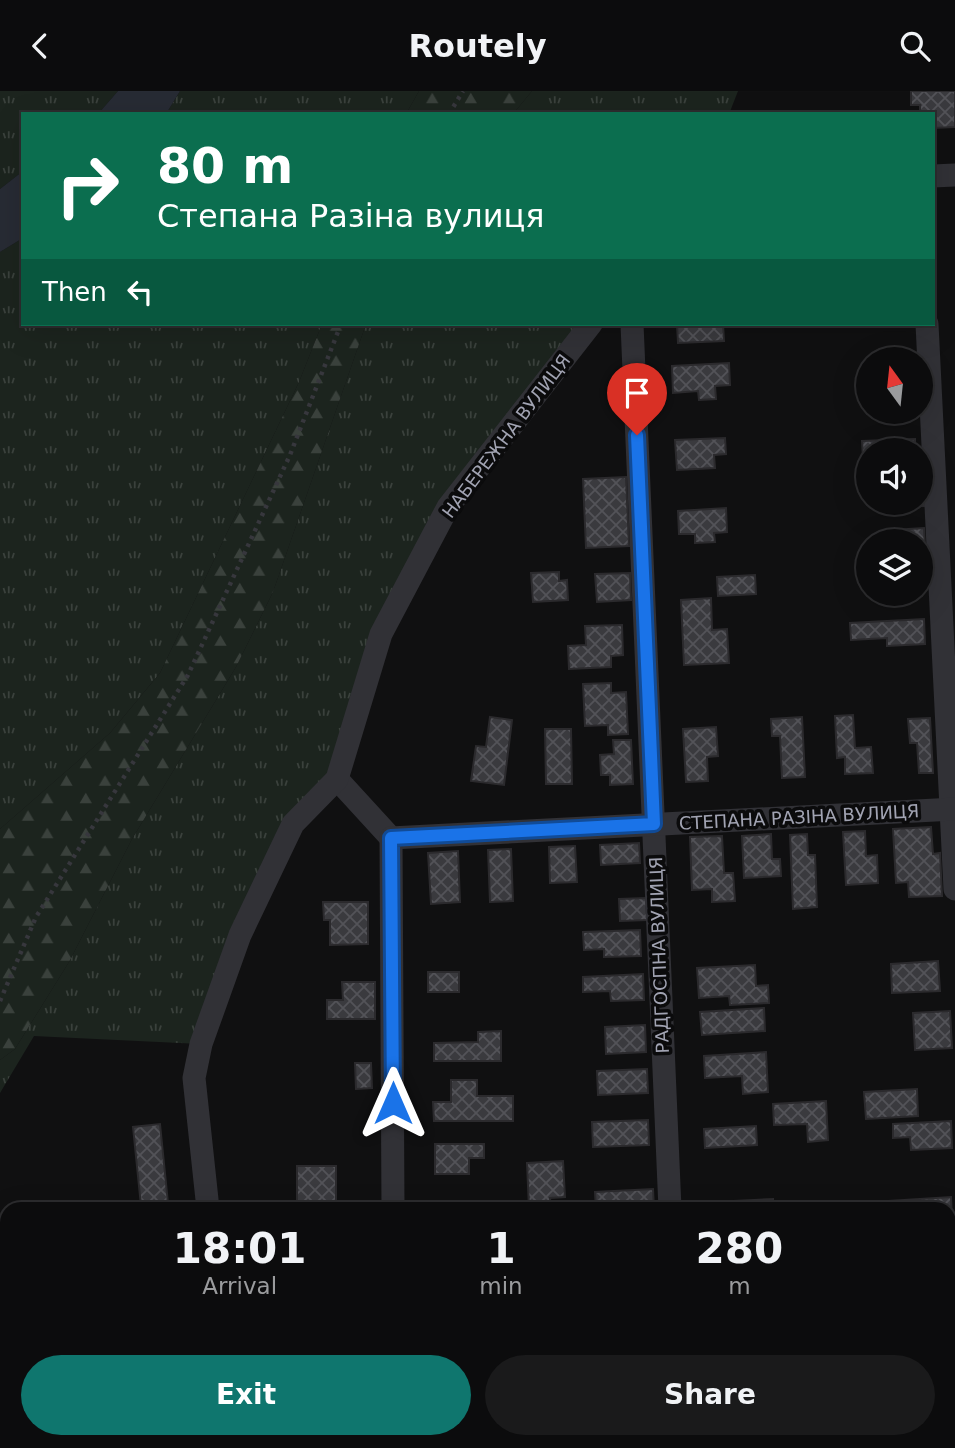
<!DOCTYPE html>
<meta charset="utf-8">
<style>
:root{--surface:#0c0c0d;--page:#1a1a1b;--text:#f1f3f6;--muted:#9a9b9d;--line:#2c2c2e;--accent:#0f766e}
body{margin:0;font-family:"DejaVu Sans",sans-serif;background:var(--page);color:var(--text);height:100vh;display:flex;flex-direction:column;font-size:26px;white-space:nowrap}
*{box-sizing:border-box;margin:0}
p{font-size:23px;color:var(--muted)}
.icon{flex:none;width:38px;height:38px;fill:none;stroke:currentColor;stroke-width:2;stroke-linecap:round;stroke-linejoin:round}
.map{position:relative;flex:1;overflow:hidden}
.side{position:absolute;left:0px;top:1111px;width:956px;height:247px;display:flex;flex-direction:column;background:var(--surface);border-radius:21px 21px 0 0;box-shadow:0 7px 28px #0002,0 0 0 2px var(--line)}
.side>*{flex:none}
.top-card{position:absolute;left:21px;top:21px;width:914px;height:214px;border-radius:0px;box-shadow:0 7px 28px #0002,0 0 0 2px var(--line);background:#0b6e4f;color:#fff;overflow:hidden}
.needle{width:46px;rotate:345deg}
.tools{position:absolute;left:856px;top:256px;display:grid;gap:14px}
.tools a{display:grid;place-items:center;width:77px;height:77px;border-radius:50%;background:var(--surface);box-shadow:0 7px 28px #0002,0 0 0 2px var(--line);font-size:35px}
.pin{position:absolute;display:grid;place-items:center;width:60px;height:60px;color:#fff;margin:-72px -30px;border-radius:50% 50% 50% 0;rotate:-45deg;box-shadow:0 0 7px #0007}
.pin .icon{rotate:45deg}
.me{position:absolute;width:77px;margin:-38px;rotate:0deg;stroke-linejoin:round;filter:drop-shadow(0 0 5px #0008)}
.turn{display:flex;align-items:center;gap:24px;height:147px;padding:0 21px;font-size:32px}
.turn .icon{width:91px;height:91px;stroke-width:2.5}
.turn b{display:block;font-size:49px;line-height:60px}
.then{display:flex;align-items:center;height:66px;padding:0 21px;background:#0003;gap:14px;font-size:26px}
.eta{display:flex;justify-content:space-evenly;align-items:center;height:119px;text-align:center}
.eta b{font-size:42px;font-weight:700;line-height:49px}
.primary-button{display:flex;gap:14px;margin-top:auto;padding:14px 21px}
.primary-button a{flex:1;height:80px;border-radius:42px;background:var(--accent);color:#fff;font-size:28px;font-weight:700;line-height:80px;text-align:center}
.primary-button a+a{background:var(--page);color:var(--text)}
header{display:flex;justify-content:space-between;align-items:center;height:91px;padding:0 21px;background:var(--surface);font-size:32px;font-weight:700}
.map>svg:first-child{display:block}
.grass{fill:url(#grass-tufts)}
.forest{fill:url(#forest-firs)}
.water{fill:#272b34}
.building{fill:url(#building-cross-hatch);stroke:#2b2a2d;stroke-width:2}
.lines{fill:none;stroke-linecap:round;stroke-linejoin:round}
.path{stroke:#37373d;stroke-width:4.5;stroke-dasharray:3.5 5;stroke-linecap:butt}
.minor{stroke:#313136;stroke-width:23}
.route-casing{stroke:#114b97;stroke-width:18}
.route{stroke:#1a73e8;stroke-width:12}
.labels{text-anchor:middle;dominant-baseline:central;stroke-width:7;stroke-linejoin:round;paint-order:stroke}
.street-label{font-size:18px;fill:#a1a3b2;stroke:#0b0b0c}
</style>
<header><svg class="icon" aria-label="back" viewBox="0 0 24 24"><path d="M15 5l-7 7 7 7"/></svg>Routely<svg class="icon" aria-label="search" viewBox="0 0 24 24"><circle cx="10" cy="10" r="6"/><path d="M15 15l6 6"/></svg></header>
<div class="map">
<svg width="955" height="1357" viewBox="0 0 955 1357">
<defs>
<pattern id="grass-tufts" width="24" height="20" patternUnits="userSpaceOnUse" patternTransform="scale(1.75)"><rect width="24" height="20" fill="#1c241e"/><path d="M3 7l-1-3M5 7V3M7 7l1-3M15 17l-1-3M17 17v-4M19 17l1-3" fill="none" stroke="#3a413c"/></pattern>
<pattern id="forest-firs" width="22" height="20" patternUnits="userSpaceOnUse" patternTransform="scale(1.75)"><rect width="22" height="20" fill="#1c241e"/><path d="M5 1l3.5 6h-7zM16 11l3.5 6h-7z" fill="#3a413c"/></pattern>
<pattern id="building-cross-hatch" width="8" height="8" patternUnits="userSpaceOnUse" patternTransform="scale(1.75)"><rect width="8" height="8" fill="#3a3a3e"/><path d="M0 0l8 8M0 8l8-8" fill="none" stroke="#535358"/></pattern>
</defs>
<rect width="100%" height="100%" fill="#101011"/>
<g class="grass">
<polygon points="0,0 118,0 98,23 23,23 23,80 0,98"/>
<polygon points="180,0 419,0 406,23 166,23"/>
<polygon points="532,0 738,0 729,23 513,23"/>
<polygon points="23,147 23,233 322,233 299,291 160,582 110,642 0,738 0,161"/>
<polygon points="366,233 591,233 448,416 381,543 337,688 293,733 201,953 34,945 0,1002 0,969 15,958 69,871 132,748 236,576 273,501"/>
</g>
<g class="forest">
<polygon points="419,0 532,0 513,23 406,23"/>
<polygon points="322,233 366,233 273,501 236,576 132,748 69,871 15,958 0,969 0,738 110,642 160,582 299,291"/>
</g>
<g class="water">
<polygon points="118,0 180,0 166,23 98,23"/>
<polygon points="23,80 23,147 0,161 0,98"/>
</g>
<g class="building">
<polygon points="911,0 955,0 955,36 933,37 933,23 920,23 920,14 911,14"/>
<polygon points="677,233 723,233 724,250 678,252"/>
<polygon points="729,272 730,294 715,295 716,308 699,309 698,300 673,302 672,275"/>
<polygon points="725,347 726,363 714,364 715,377 677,379 675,349"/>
<polygon points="915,348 915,359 868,359 868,383 864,383 862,350"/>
<polygon points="626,386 629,455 586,457 583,388"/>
<polygon points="920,393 924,393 925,415 894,416 894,411 920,411"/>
<polygon points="726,417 727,441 714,442 715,451 695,452 695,443 679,443 678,420"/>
<polygon points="924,437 925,456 920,456 920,450 872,450 892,446 892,439"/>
<polygon points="559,481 559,490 567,489 568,509 533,511 531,482"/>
<polygon points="630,482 631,509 597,511 595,483"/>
<polygon points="755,484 756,503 718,505 717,486"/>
<polygon points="711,507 712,539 727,538 729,572 684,574 681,509"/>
<polygon points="924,528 925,553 887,555 887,547 851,549 850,532"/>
<polygon points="622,534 623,564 611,565 611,576 569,578 568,555 586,554 585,535"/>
<polygon points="611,592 611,602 626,601 628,643 608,644 608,634 585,635 583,593"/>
<polygon points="853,624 855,657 871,656 873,682 845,683 845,666 837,667 835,625"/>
<polygon points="490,626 512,629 504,694 471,690 476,655 486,656"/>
<polygon points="802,626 805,686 782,687 780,645 772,645 771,628"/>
<polygon points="930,627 933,682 919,682 917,652 910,652 908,628"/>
<polygon points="716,636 718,665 707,666 708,690 686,691 683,638"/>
<polygon points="545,638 571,638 572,693 546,693"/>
<polygon points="613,649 631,649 633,693 610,694 610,684 601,684 600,664 614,663"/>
<polygon points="931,736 933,763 940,762 942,805 909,806 908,791 896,792 893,738"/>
<polygon points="865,740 866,765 877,764 878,792 846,794 843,741"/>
<polygon points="771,743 772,768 780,768 781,785 744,787 742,745"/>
<polygon points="807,743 808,764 815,764 817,816 793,818 790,744"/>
<polygon points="722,745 724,782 733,782 735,810 712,811 712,798 692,799 690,746"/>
<polygon points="639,752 640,772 601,774 600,754"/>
<polygon points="575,755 577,791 550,792 549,756"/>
<polygon points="511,758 513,810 490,811 488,759"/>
<polygon points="458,760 460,811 431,813 428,762"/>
<polygon points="646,807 647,829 620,830 619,808"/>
<polygon points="323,811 368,811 368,853 330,854 330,829 324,829"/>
<polygon points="640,839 641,865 604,866 604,858 584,859 583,841"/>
<polygon points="938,870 940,900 892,902 891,873"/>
<polygon points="755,874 756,895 768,894 769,912 730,914 729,905 699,907 697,877"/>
<rect x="428" y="881" width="31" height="20"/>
<polygon points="643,883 644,909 611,910 610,900 583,901 583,886"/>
<polygon points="342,891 375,891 375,928 327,928 327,909 343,909"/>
<polygon points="764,917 765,940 702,944 700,921"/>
<polygon points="950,920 952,957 915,959 913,922"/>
<polygon points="645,934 646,961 606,963 605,936"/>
<polygon points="501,940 501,970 434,970 434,952 478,951 478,941"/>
<polygon points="766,961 768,1001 743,1003 742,985 705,987 704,965"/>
<polygon points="355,972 371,972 372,997 356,998"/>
<polygon points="647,978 648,1002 598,1004 597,980"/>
<polygon points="451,989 477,989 477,1005 513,1005 513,1030 434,1030 433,1011 451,1011"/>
<polygon points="917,998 918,1025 866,1028 864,1001"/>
<polygon points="826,1010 828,1049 808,1051 807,1033 774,1034 773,1013"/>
<polygon points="648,1029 649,1054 593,1056 592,1031"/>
<polygon points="951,1030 952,1057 911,1059 910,1046 893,1047 893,1033"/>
<polygon points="160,1033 168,1112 141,1115 133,1036"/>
<polygon points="756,1035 757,1054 705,1057 704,1038"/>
<polygon points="435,1053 484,1053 484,1067 469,1067 469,1083 435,1083"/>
<polygon points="563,1070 565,1106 550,1107 551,1118 529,1118 527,1072"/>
<rect x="297" y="1075" width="39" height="43"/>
<polygon points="653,1098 654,1118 596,1118 595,1101"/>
<polygon points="951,1106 952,1128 948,1129 948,1118 889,1118 889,1110"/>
<polygon points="773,1108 773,1118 714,1118 714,1111"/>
<polygon points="289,1110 289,1118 259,1118 259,1111"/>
<polygon points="948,1145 954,1145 955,1170 948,1170"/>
<polygon points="948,1275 955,1275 955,1299 948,1300"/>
<polygon points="86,1351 112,1351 109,1357 83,1357"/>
<rect x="328" y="1351" width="45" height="6"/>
<polygon points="444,1351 507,1351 507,1356 444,1357"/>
<polygon points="955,1352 955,1357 907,1357 907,1355"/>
</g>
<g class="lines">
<g class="path">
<polyline points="449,23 463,0"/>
<polyline points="0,910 36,826 188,584 290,364 341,233"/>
</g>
<g class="minor">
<polyline points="933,85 955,84"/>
<polyline points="632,233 670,1118"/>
<polyline points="927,233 955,798"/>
<polyline points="337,688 391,747"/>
<polyline points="391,747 955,718"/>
<polyline points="391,747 393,1118"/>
<polyline points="208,1118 194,987 201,953 240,844 293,733 337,688 381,543 448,416 591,233"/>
<polyline points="259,1351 260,1357"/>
<polyline points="394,1351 394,1357"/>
<polyline points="680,1351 681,1357"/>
</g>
</g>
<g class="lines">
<defs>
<polyline id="route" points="393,1012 391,747 654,733 637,344"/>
</defs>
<use href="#route" class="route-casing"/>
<use href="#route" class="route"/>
</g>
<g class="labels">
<g class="street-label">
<text transform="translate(506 345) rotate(-53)">НАБЕРЕЖНА ВУЛИЦЯ</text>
<text transform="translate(799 726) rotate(-3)">СТЕПАНА РАЗІНА ВУЛИЦЯ</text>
<text transform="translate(659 864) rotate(-92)">РАДГОСПНА ВУЛИЦЯ</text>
</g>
</g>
</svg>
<div class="tools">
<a><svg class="needle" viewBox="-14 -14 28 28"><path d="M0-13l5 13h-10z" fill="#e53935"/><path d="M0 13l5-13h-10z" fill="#9a9b9d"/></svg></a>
<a><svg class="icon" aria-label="sound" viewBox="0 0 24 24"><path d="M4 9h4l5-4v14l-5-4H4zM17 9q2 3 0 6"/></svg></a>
<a><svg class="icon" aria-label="layers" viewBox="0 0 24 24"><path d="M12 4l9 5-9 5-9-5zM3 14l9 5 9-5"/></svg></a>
</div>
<div class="pin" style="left:637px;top:344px;background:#d93025"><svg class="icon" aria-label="arrive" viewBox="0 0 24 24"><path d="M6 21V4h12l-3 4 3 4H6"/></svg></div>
<svg class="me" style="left:393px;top:1012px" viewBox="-20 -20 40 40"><path d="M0-17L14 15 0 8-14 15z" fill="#1a73e8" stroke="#fff" stroke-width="4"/></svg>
<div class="top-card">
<div class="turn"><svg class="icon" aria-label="right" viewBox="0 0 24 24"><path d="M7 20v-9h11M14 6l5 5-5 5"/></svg><div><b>80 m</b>Степана Разіна вулиця</div></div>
<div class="then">Then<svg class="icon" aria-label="left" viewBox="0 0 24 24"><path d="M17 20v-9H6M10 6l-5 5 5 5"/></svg></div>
</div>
<section class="side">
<div class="eta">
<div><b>18:01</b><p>Arrival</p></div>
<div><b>1</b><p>min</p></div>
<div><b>280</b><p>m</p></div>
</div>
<div class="primary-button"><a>Exit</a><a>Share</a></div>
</section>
</div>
